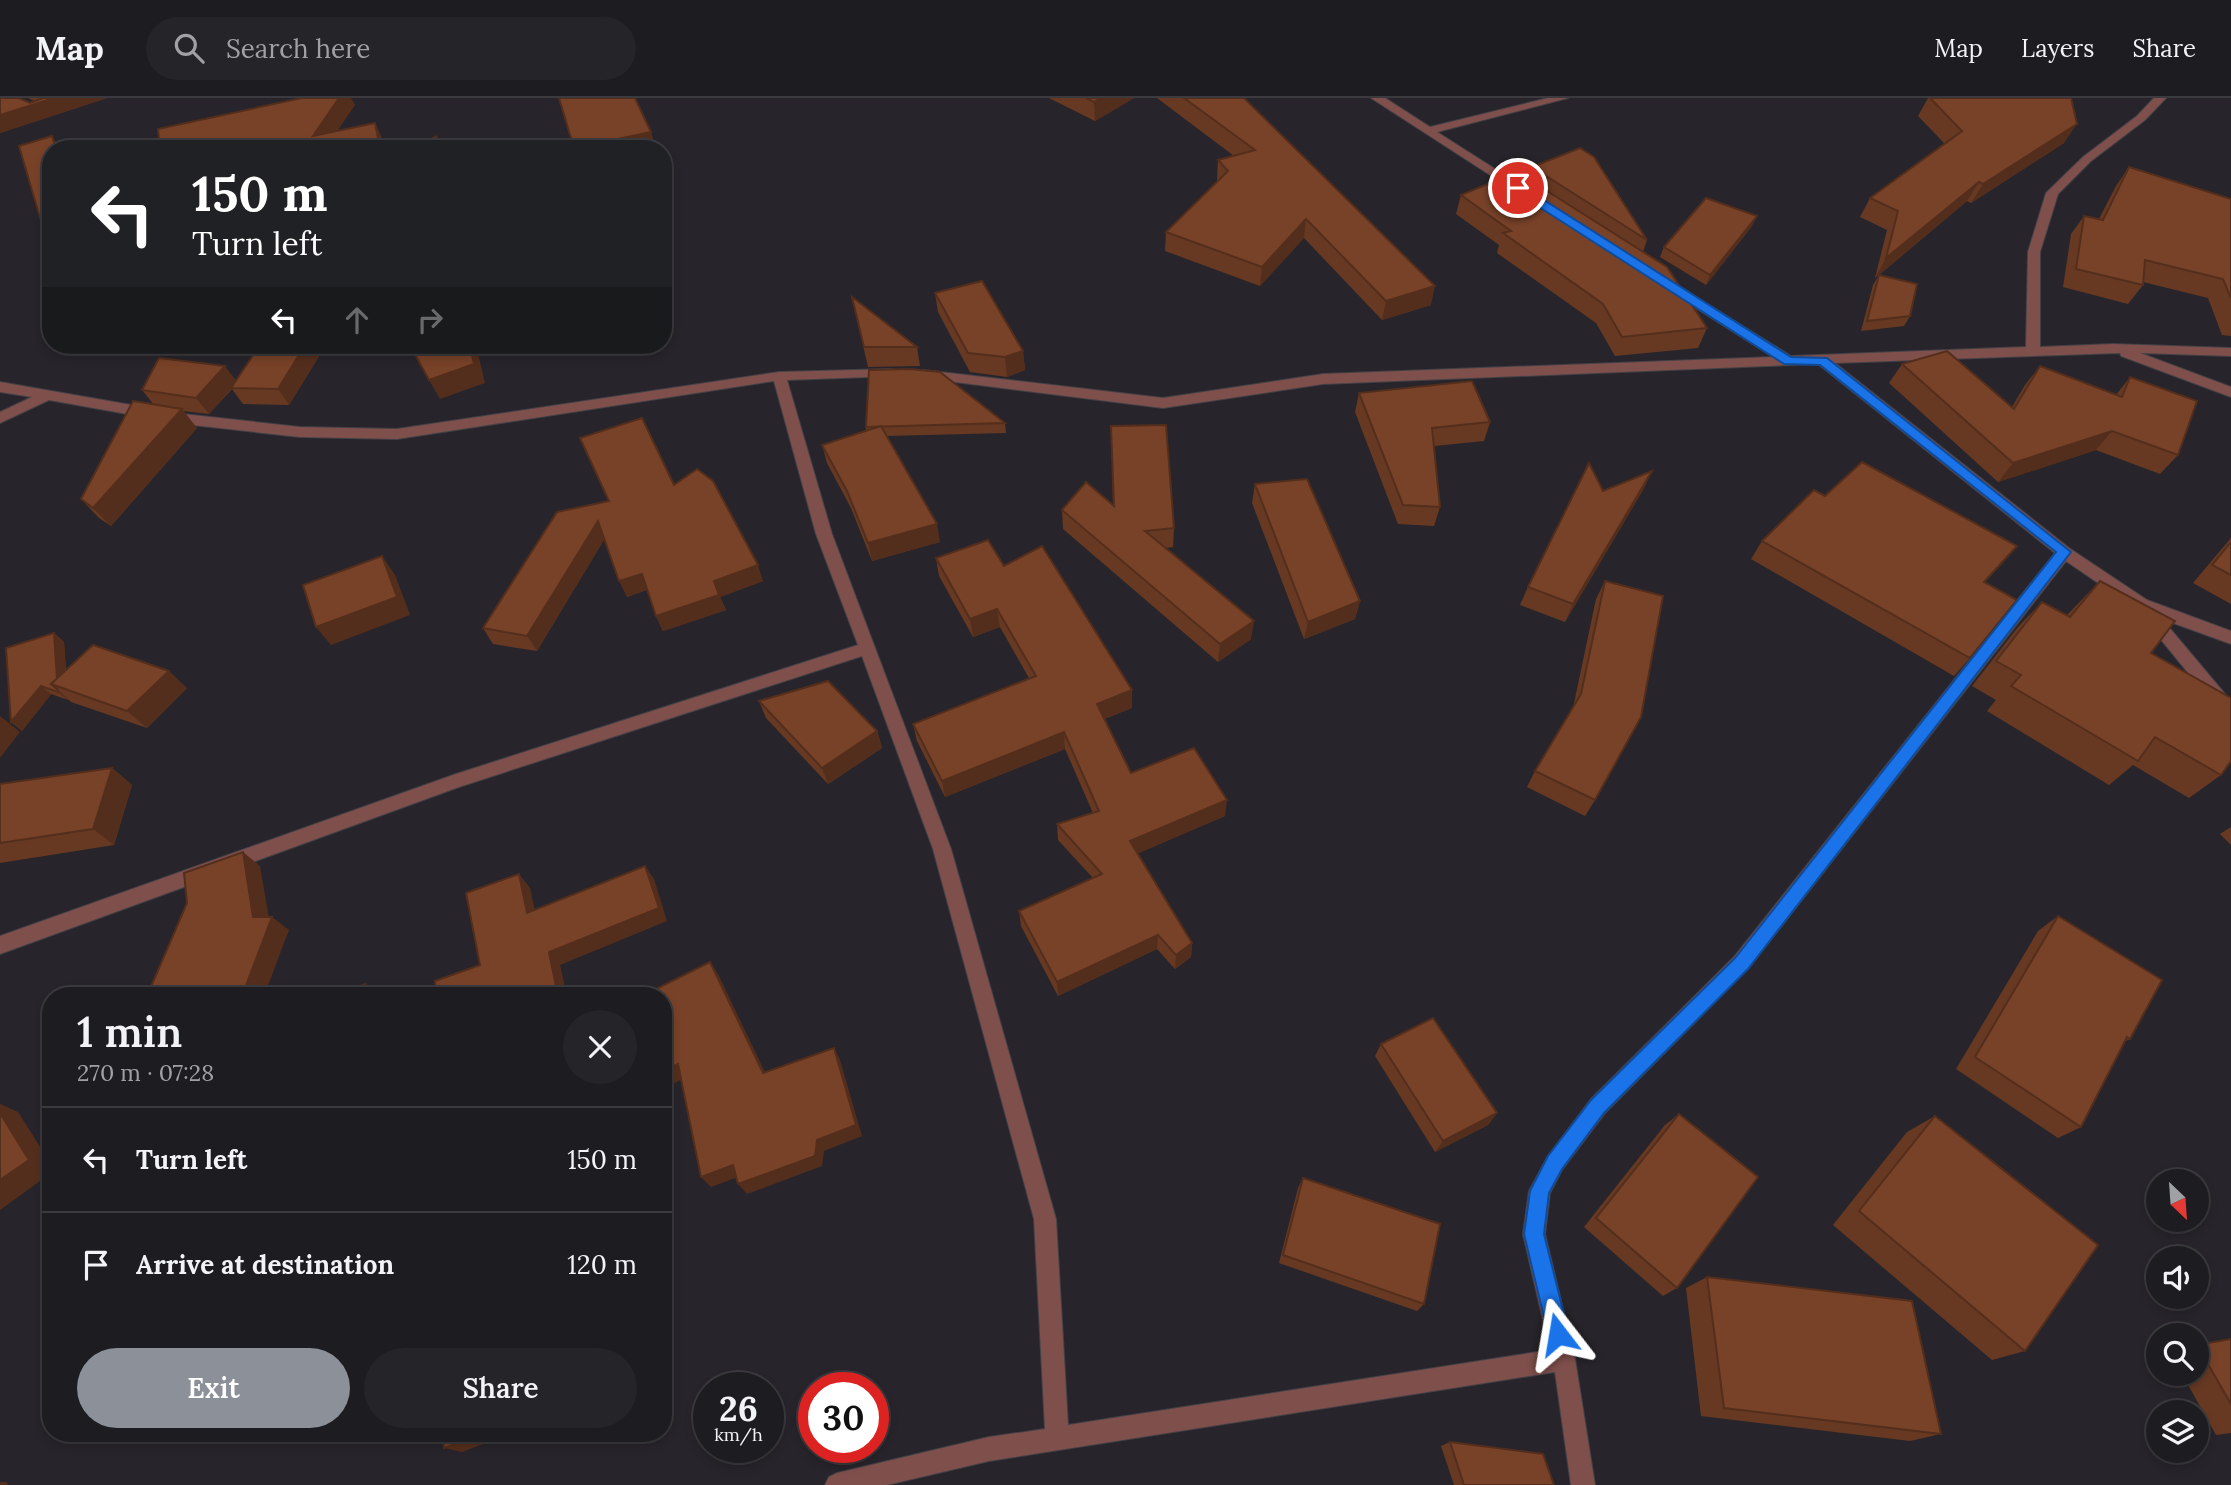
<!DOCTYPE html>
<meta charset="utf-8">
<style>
:root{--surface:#1d1c20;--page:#252529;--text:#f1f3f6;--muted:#a0a1a5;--line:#3b3a3e;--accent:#8c9099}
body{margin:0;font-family:Lora,serif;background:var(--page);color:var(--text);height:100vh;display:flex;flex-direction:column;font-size:26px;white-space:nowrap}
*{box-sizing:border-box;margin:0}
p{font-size:23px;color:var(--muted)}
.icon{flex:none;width:38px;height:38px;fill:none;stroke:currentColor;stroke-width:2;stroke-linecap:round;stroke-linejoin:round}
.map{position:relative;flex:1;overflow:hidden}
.side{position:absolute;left:42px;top:889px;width:630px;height:455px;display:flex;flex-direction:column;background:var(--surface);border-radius:28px;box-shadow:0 4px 10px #0003,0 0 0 2px var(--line)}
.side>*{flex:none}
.banner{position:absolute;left:42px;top:42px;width:630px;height:214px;border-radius:28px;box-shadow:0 4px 10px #0003,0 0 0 2px var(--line);background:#202124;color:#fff;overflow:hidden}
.needle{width:46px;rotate:155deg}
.tools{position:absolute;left:2146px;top:1071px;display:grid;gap:14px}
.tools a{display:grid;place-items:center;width:63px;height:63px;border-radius:50%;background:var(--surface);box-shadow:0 4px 10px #0003,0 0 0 2px var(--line);font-size:35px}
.speed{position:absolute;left:693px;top:1274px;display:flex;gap:14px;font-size:35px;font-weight:700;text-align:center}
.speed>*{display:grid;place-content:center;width:91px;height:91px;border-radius:50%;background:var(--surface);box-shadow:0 4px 10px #0003,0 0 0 2px var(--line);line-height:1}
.speed small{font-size:18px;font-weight:400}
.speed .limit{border:10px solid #d22;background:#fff;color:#111}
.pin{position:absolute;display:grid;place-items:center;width:60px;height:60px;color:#fff;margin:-30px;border:4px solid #fff;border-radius:50%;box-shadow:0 2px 7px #0007}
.me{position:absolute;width:77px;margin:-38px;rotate:346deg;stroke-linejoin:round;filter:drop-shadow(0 0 5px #0008)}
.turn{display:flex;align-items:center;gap:24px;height:147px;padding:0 35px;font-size:32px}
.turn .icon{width:91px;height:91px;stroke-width:2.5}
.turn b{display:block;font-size:49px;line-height:60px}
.lanes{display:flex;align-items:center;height:66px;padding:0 35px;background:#0003;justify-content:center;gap:35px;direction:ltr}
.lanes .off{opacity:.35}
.round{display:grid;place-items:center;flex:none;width:74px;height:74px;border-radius:37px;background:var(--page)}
.overview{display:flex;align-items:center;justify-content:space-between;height:119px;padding:0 35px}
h1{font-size:42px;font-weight:600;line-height:52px}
.action{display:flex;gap:14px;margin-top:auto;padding:14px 35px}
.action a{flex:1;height:80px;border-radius:42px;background:var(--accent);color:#fff;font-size:28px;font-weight:600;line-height:80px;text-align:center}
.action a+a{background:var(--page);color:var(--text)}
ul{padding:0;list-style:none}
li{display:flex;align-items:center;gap:21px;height:105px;padding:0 35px;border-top:2px solid var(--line)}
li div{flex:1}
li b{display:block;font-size:26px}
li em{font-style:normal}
header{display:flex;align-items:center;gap:42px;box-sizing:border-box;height:98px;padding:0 35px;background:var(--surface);border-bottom:2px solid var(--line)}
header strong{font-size:33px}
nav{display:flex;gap:38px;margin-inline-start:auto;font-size:24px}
.search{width:490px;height:63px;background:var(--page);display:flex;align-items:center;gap:18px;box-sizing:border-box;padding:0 24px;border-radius:38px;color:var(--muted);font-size:26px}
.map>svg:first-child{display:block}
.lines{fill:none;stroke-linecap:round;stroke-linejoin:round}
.minor-casing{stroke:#434146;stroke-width:2}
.minor{fill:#7f4f4c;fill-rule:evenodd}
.wall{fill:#673922}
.shaded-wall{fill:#542e1c}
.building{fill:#784228;stroke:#542e1c;stroke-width:2}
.route{fill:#1a73e8;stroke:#114b97;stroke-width:2}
</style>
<header>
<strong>Map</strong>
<div class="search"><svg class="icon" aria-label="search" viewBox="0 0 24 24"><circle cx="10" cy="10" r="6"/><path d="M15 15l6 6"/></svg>Search here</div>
<nav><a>Map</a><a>Layers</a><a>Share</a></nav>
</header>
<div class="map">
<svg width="2231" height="1387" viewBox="0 0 2231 1387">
<rect width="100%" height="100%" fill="#27252b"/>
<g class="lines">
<defs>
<g id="minor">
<polygon points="1371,0 1385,0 1430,29 1548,0 1568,0 1437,34 1525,90 1525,96 1521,97"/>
<polygon points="2154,0 2166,0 2145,22 2091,63 2058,96 2040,154 2040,249 2113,246 2231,250 2231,258 2140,255 2231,289 2231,299 2121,258 2120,255 1835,265 2069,450 2147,502 2231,533 2231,546 2162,521 2231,603 2231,622 2225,620 2136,511 2066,463 1748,871 1605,1015 1562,1072 1550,1095 1545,1136 1575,1261 1595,1387 1571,1387 1555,1274 989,1363 887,1387 825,1387 829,1379 837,1375 989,1339 1045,1331 1034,1121 933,751 862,558 459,689 0,856 0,838 456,676 858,547 816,436 774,283 397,341 300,339 183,326 49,302 0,325 0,314 32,299 0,294 0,284 183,316 300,329 397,331 779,274 891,271 896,272 896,278 787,282 832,436 951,751 1056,1121 1068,1327 1550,1252 1523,1136 1529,1093 1548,1058 1591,1001 1734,859 2055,455 1818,266 1323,286 1163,310 923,280 916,276 923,272 1163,300 1323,276 1773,259 1661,188 1660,185 1666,181 1791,258 2026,249 2028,154 2046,95 2083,59 2137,18"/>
</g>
</defs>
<use href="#minor" class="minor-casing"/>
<use href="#minor" class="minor"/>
</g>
<g class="wall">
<polygon points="0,0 30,5 34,3 28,0 107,0 0,35"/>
<polygon points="1049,0 1134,0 1095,23"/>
<polygon points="1157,0 1244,0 1431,207 1382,222 1304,140 1260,188 1165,153 1166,134 1218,83 1217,82 1218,62 1234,58"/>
<polygon points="1928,0 2071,0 2064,45 1971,105 1967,103 1879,177 1910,218 1904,228 1861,233 1873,187 1879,177 1875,180 1887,132 1860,119 1870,100 1945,46 1918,18"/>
<polygon points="1532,69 1647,142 1643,154 1707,230 1698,250 1615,258 1596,225 1497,155 1499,147 1456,116 1461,97 1528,81"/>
<polygon points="2129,69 2231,101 2231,238 2222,237 2208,200 2143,184 2143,187 2128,206 2063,189 2071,136 2084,118 2099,121 2116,88"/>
<polygon points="1752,128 1706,187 1660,159 1664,149"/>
<polygon points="935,195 1023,253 1025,272 1007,279 970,274 938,214"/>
<polygon points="852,199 917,249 920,268 868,269"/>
<polygon points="260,247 326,247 289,307 243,306 232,291 209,316 183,313 197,330 111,428 99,420 81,401 154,307 142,292 236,283"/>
<polygon points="1902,266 2012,309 2025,287 2040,268 2116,297 2130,279 2178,357 2160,376 2096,352 1998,384 1889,285"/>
<polygon points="1359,295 1490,324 1484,343 1434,348 1440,409 1434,428 1398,426 1355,314"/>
<polygon points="1005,325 1006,335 886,338 940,444 872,463 851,410 827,365 822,347 866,333 866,329"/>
<polygon points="1111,328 1174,430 1173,449 1165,450 1251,541 1218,564 1063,431 1062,412 1113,407"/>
<polygon points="1652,373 1643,392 1565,524 1520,507 1528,489"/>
<polygon points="1255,386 1360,503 1355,521 1304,541 1252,405"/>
<polygon points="674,387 763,483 720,499 726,512 663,533 656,518 647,492 627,499 604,441 537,553 493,546 483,530 609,403"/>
<polygon points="1825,398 2017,448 1985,484 1970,560 1954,578 1751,461 1762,443"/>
<polygon points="2231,440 2231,506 2193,485"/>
<polygon points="936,460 1004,468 1132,592 1132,610 1104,621 1131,675 1225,718 1138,755 1192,845 1191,859 1175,871 1157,851 1058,898 1021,828 1019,813 1093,780 1058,742 1057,726 1093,715 1065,651 945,699 917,643 913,626 1029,580 1000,529 973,539 939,478"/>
<polygon points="1605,483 1595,702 1585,718 1527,689 1535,673 1573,610 1596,501"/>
<polygon points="2100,483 2151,555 2221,677 2189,700 2133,667 2109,687 1987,613 1996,602 1972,588 2018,529 2042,504 2067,517"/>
<polygon points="54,535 64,544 66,572 187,590 147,630 71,604 68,601 68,602 51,596 22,633 11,624"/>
<polygon points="759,603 877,633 882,650 828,686 766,620"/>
<polygon points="112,670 132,687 114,747 0,765 0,686"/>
<polygon points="2231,729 2231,747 2220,736"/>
<polygon points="2058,818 2130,941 2124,944 2081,1029 2058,1040 1956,971 2038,833"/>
<polygon points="1381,946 1497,1015 1488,1027 1435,1054 1375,958"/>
<polygon points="1679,1016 1677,1190 1663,1198 1584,1129 1665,1027"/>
<polygon points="1935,1018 2025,1253 1992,1262 1833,1127 1907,1034"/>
<polygon points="1303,1080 1424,1206 1417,1213 1279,1165 1298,1090"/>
<polygon points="1707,1179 1941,1336 1910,1343 1701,1318 1686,1190"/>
<polygon points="2231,1241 2231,1335 2216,1337 2182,1276 2196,1276 2196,1247"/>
<polygon points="1450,1344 1554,1387 1454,1387 1441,1348"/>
</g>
<g class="shaded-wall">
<polygon points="54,0 107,0 0,35 0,17"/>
<polygon points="339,0 351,0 355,7 325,51 313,38"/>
<polygon points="1101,0 1134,0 1095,23 1094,4"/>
<polygon points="375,25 383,42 385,51 380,51"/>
<polygon points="2077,26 2064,45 1971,105 1983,86"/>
<polygon points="651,34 656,50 575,51 574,50"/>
<polygon points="52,38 61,51 56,51"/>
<polygon points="437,38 443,51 428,51"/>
<polygon points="1979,84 1967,103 1875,180 1886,160"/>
<polygon points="1757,118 1752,128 1706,187 1710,177"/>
<polygon points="1306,121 1304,140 1260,188 1262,169"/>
<polygon points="1435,188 1431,207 1382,222 1386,203"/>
<polygon points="305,247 326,247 289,307 278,291"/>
<polygon points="470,247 476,247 485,285 440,301 429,282"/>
<polygon points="1023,253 1025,272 1007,279 1005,259"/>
<polygon points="225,268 237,284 209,316 196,300"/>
<polygon points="182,311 197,330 111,428 93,410"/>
<polygon points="2112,333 2096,352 1998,384 2013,365"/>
<polygon points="1652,373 1643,392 1565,524 1573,506"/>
<polygon points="598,423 606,439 537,553 527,538"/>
<polygon points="937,426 940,444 872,463 868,445"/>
<polygon points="2017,448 2002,466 1968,502 1984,484"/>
<polygon points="382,458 395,477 410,517 331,547 316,529"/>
<polygon points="758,467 763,483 720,499 714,483"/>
<polygon points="642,476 649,491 627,499 619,483"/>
<polygon points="719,497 726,512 663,533 656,518"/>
<polygon points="1360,503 1355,521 1304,541 1308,524"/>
<polygon points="997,511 1000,529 973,539 970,521"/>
<polygon points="1254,523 1251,541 1218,564 1220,546"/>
<polygon points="54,535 64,544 67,592 57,589"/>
<polygon points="169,573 187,590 147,630 127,613"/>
<polygon points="41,588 51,596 22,633 11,624"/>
<polygon points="58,592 68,601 68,602 58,594"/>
<polygon points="1132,592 1132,610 1097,623 1097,606"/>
<polygon points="0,618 20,634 0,660"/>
<polygon points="877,633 882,650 828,686 822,670"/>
<polygon points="1064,634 1065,651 945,699 942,683"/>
<polygon points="112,670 132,687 114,747 93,731"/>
<polygon points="1227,702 1225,718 1130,759 1130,743"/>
<polygon points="243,754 260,768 270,826 272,819 289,832 264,898 242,898 253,819"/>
<polygon points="645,768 654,781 667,823 560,867 567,898 530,898 549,854"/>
<polygon points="519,776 530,790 538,828 527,815"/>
<polygon points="1158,837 1157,851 1058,898 1057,884"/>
<polygon points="1192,845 1191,859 1175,871 1176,857"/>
<polygon points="710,864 719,878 771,987 763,975"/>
<polygon points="365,886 380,898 370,898"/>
<polygon points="834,950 840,962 862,1038 824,1053 822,1068 747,1096 738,1086"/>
<polygon points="678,966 688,978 663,991 663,974"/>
<polygon points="0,1006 18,1014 51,1066 51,1075 0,1112"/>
<polygon points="1497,1015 1488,1027 1435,1054 1443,1043"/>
<polygon points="733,1067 743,1077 711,1089 701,1079"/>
<polygon points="483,1335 512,1335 462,1354 444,1350"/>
<polygon points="0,1384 7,1384 8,1387 0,1387"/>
</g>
<g class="building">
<polygon points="0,0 19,0 30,5 43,0 54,0 0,17"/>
<polygon points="302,0 339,0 313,38 375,25 380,51 160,51 158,31"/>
<polygon points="559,0 635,0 651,34 574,50"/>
<polygon points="1086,0 1101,0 1094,4"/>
<polygon points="1184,0 1244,0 1435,188 1386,203 1306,121 1262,169 1166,134 1228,73 1218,62 1255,52"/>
<polygon points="1930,0 2071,0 2077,26 1983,86 1979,84 1886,160 1898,113 1870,100 1962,33"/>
<polygon points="52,38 56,51 51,51 51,157 19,48"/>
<polygon points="437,38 428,51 413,51"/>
<polygon points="1580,50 1594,59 1647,142 1532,69"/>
<polygon points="2129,69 2231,101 2231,200 2223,181 2145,162 2143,187 2076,171 2084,118 2103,122"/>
<polygon points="1517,74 1667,169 1707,230 1622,239 1603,206 1503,135 1511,133 1461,97"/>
<polygon points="1706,100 1757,118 1710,177 1664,149"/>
<polygon points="1879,177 1917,186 1910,218 1867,223"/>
<polygon points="982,183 1023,253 1005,259 968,255 935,195"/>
<polygon points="852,199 917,249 864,249"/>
<polygon points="260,247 305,247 278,291 231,290"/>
<polygon points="410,247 470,247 474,266 429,282"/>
<polygon points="1947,253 2014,311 2040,268 2122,299 2130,279 2197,303 2178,357 2112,333 2013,365 1902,266"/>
<polygon points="159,260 225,268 196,300 142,292"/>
<polygon points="910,271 940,274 1005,325 866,329 869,272"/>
<polygon points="1472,283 1490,324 1432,330 1440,409 1403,407 1359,295"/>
<polygon points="133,303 182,311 93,410 81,401"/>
<polygon points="642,320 674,387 697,371 713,383 758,467 714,483 719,497 656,518 642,476 619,483 598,423 527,538 483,530 557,414 609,403 580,340"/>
<polygon points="1166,327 1174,430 1145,433 1254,523 1220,546 1062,412 1086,384 1114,408 1111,328"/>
<polygon points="881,328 937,426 868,445 847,393 822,347"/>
<polygon points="1862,364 2017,448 1984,484 2017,502 1970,560 1762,443 1814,392 1825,398"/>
<polygon points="1589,365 1603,393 1652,373 1573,506 1528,489"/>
<polygon points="1307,381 1360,503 1308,524 1255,386"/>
<polygon points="988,442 1004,468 1042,448 1132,592 1097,606 1131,675 1194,650 1227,702 1130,743 1192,845 1176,857 1158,837 1057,884 1019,813 1102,776 1057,726 1099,713 1064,634 942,683 913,626 1036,578 997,511 970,521 936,460"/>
<polygon points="2231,444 2231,477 2212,467"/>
<polygon points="382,458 397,499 316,529 303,487"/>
<polygon points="1605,483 1663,498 1641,619 1595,702 1535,673 1581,596"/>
<polygon points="2100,483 2175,523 2151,555 2231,600 2231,663 2221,677 2155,639 2138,663 2011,588 2021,577 1996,563 2042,504 2070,519"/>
<polygon points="54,535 57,581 51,586 58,592 58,594 41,588 11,624 6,550"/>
<polygon points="93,547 169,573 127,613 51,586"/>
<polygon points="828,583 877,633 822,670 759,603"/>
<polygon points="112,670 93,731 0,745 0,686"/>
<polygon points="243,754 253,819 272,819 242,898 147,898 187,805 184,775"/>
<polygon points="645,768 659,810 549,854 556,888 530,898 437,898 435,883 480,867 466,795 519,776 527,815"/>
<polygon points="2058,818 2162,882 2130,941 2127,939 2081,1029 1975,959"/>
<polygon points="710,864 763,975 834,950 856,1027 817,1042 815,1058 738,1086 733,1067 701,1079 678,966 663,974 663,898 642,898"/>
<polygon points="365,886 370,898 341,898"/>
<polygon points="1433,920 1497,1015 1443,1043 1381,946"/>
<polygon points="0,1015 29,1062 0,1082"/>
<polygon points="1679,1016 1758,1079 1677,1190 1596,1120"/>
<polygon points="1935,1018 2098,1147 2025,1253 1859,1113"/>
<polygon points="1303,1080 1440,1126 1424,1206 1283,1157"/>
<polygon points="1707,1179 1912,1203 1941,1336 1724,1310"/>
<polygon points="2231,1241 2231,1306 2197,1247"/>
<polygon points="443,1335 483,1335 444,1350"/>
<polygon points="1450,1344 1543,1356 1554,1387 1464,1387"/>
</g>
<polygon class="route" points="1514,88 1522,88 1791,259 1827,260 2071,454 1748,871 1604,1015 1562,1071 1549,1095 1544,1136 1569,1236 1566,1243 1558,1246 1551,1243 1548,1236 1524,1136 1530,1093 1548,1058 1591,1002 1735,860 2056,454 1820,267 1784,266 1514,93"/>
</svg>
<div class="tools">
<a><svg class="needle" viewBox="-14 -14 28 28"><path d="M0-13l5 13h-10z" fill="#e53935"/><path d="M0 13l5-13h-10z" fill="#a0a1a5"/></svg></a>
<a><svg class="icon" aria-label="sound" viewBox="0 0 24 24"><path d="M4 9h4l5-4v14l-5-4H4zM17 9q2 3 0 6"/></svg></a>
<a><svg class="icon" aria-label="search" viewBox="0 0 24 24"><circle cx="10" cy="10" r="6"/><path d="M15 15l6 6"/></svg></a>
<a><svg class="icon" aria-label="layers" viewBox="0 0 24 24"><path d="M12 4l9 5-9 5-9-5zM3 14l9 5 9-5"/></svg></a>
</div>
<div class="speed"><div>26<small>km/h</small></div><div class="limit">30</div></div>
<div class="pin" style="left:1518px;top:90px;background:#d93025"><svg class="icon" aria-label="arrive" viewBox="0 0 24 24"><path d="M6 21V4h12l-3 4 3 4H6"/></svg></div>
<svg class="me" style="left:1558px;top:1236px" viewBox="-20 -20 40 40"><path d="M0-17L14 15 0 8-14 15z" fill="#1a73e8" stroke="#fff" stroke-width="4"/></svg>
<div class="banner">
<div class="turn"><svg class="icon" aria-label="left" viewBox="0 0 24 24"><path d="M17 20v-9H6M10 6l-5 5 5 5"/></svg><div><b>150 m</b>Turn left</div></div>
<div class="lanes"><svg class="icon" aria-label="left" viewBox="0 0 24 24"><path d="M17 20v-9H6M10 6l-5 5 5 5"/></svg><svg class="icon off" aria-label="ahead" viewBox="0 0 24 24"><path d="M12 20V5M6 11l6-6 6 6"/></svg><svg class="icon off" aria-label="right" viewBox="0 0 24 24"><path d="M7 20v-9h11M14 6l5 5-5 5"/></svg></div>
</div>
<section class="side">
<div class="overview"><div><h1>1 min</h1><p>270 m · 07:28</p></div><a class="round"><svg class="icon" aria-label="close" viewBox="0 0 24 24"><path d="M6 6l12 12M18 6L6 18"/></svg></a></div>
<ul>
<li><svg class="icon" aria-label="left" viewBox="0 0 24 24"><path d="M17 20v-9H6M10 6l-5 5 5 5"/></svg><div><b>Turn left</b></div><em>150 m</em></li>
<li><svg class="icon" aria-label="arrive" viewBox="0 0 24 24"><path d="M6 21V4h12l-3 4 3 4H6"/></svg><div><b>Arrive at destination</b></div><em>120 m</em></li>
</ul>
<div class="action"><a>Exit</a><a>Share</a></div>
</section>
</div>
